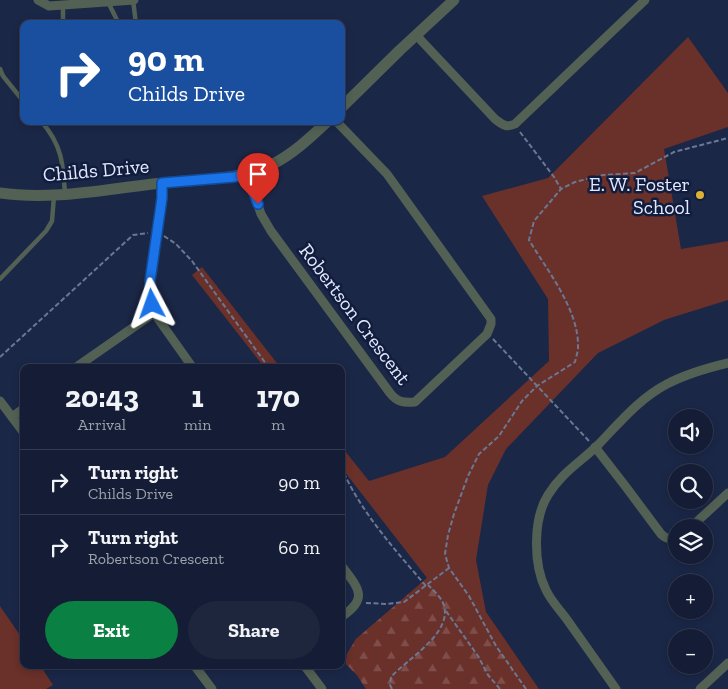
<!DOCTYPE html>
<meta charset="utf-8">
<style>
:root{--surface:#141d35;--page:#1d263d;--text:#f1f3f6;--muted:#9da2ad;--line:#333b50;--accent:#0b8043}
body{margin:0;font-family:"Zilla Slab",serif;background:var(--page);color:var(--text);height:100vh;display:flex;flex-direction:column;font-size:19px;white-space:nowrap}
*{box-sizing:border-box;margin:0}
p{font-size:16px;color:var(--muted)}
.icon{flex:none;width:28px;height:28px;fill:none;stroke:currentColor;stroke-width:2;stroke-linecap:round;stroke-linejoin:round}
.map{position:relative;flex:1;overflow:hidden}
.panel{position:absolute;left:20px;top:364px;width:325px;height:305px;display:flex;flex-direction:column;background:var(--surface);border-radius:10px;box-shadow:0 2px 8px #0003,0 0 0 1px var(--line)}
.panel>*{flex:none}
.hud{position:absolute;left:20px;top:20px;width:325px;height:105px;border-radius:10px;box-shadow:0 2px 8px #0003,0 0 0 1px var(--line);background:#1a4fa0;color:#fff;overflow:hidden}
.buttons{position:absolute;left:668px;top:409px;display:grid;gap:10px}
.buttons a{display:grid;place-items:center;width:45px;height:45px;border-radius:50%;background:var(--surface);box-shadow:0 2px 8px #0003,0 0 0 1px var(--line);font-size:25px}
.pin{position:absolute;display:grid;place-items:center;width:42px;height:42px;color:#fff;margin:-51px -21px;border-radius:50% 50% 50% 0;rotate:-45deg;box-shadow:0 0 5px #0007}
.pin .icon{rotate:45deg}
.me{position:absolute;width:55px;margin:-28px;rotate:356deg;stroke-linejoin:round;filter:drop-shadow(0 0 4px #0008)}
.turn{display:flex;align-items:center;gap:18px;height:105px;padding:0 25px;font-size:22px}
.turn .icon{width:65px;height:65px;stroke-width:2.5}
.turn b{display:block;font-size:35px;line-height:42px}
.eta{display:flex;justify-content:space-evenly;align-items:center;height:85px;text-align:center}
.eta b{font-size:30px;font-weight:700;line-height:35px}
.primary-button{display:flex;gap:10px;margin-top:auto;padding:10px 25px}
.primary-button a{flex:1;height:58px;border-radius:30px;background:var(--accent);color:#fff;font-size:20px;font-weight:700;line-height:58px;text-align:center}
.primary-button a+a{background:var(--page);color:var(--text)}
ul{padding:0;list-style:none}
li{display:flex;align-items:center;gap:15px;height:65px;padding:0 25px;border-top:1px solid var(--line)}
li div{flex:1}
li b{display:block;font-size:19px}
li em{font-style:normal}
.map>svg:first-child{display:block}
.green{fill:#6a302a}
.forest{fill:url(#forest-firs)}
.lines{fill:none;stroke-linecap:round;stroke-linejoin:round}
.path{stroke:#6c7793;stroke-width:2;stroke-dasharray:5 2.5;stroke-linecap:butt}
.service{stroke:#526154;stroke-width:4.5}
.minor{stroke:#526154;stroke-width:9}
.tertiary{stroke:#526154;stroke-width:11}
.route-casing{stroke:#114b97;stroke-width:12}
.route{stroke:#1a73e8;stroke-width:9}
.poi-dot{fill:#deb133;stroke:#121d3d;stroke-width:2}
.labels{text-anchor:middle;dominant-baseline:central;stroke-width:5;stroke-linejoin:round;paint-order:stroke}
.street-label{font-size:20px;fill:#e0e9ff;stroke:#121d3d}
.poi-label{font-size:20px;fill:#e0e9ff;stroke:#121d3d;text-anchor:end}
</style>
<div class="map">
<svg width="728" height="689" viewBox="0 0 728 689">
<defs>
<pattern id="forest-firs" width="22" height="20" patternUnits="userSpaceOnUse" patternTransform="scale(1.25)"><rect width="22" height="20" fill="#6a302a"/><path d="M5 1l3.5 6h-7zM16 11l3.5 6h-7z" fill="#7f4e4a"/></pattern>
</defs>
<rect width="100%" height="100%" fill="#1b2747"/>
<g class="green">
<polygon points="688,37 728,93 728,127 664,149 681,249 728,241 728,300 664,320 598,353 506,449 488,485 476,560 486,612 539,689 366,689 357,675 346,664 347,654 356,639 427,578 341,467 341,446 369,481 445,457 549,361 548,299 482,196 548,178"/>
<polygon points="202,267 280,367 264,367 192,275"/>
<polygon points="0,606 24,641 24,665 40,665 53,685 46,689 0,689"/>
</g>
<polygon class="forest" points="427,578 464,620 472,612 526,689 366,689 357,675 346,664 347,654 356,639"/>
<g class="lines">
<g class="path">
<polyline points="520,132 554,177 561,189"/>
<polyline points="164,236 176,244 192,261 269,368"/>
<polyline points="493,339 589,441"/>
<polyline points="0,357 133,235 148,233"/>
<path d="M341,466C358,509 396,551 426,586"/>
<polyline points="366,603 387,604 404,602 449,568"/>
<polyline points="446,611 478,656 488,675 500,689"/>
<path d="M392,689L390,685L391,677C407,659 455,632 443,603C440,596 433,590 428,585"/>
<path d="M526,689L496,646L469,596L449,568L445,554L448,535L454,514L468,476L479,454L499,436L522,401L537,386L575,362C576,357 578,352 578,347C579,310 547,270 529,240L534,221L561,189L575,182L603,175L635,173L674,152L728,138"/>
</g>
<g class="service">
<polyline points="133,0 136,24"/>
<polyline points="108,2 119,24"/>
<polyline points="63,24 63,5"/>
<polyline points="0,69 3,76 24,102"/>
<path d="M41,121C62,145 63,163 65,194"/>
<polyline points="0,279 46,231 52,221 54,196"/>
</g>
<g class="minor">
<polyline points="38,0 49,6 134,0"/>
<path d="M416,35L495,119C503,125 506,128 515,124L645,0"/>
<path d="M247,173L261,214L271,231L390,393C397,402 403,403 415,402L487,334L491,324V319L387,174L336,121"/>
<path d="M162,183C163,210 155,236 152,263C149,280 151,297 154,313L193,368"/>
<polyline points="75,368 154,313"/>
<polyline points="0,401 24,433"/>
<polyline points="12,417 24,408"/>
<path d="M595,447L626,487L661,534C666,539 670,540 676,538"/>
<polyline points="690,528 728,493"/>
<path d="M341,565C358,588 370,598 341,617"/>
<polyline points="194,665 212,689"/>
<polyline points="304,665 322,689"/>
<path d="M616,689C600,666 584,644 568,621C561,611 551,601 546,590C533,564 533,519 548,495C562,472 581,462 599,444C620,422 640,398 667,384C686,374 707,368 728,363"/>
<polyline points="700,689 728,663"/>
</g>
<g class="tertiary">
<polyline points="341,108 400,50 454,0"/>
<path d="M0,193C54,201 110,188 163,183C199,179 237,181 271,165C292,155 311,137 328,121"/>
</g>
</g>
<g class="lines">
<defs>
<polyline id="route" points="152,304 150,281 162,198 162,183 234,177 247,174 258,204"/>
</defs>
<use href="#route" class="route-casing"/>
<use href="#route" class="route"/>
</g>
<circle class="poi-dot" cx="700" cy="195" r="5"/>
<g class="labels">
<g class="street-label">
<text transform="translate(96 170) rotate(-5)">Childs Drive</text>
<text transform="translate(355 314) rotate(53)">Robertson Crescent</text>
</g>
<g class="poi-label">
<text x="690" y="184">E. W. Foster<tspan x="690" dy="23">School</tspan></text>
</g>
</g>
</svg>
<div class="buttons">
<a><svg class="icon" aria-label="sound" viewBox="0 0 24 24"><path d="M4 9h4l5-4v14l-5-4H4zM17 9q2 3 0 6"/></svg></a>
<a><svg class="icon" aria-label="search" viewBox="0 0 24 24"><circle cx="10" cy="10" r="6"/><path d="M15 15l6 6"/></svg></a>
<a><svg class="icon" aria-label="layers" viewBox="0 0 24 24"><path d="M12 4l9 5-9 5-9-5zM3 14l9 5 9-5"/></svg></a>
<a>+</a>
<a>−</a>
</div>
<div class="pin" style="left:258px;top:204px;background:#d93025"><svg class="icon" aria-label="arrive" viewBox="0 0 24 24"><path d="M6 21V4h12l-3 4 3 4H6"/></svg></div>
<svg class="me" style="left:152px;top:304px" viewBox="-20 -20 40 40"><path d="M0-17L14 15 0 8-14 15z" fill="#1a73e8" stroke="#fff" stroke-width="4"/></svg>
<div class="hud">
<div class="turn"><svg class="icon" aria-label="right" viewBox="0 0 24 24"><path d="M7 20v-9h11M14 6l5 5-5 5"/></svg><div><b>90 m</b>Childs Drive</div></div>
</div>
<section class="panel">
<div class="eta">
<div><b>20:43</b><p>Arrival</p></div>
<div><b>1</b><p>min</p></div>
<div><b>170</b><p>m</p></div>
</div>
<ul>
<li><svg class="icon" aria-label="right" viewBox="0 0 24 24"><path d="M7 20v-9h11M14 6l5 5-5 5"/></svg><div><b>Turn right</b><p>Childs Drive</p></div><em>90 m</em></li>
<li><svg class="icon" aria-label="right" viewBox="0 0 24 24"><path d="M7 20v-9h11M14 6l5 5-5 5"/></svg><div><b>Turn right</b><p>Robertson Crescent</p></div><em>60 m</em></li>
</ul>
<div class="primary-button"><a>Exit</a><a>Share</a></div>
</section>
</div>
